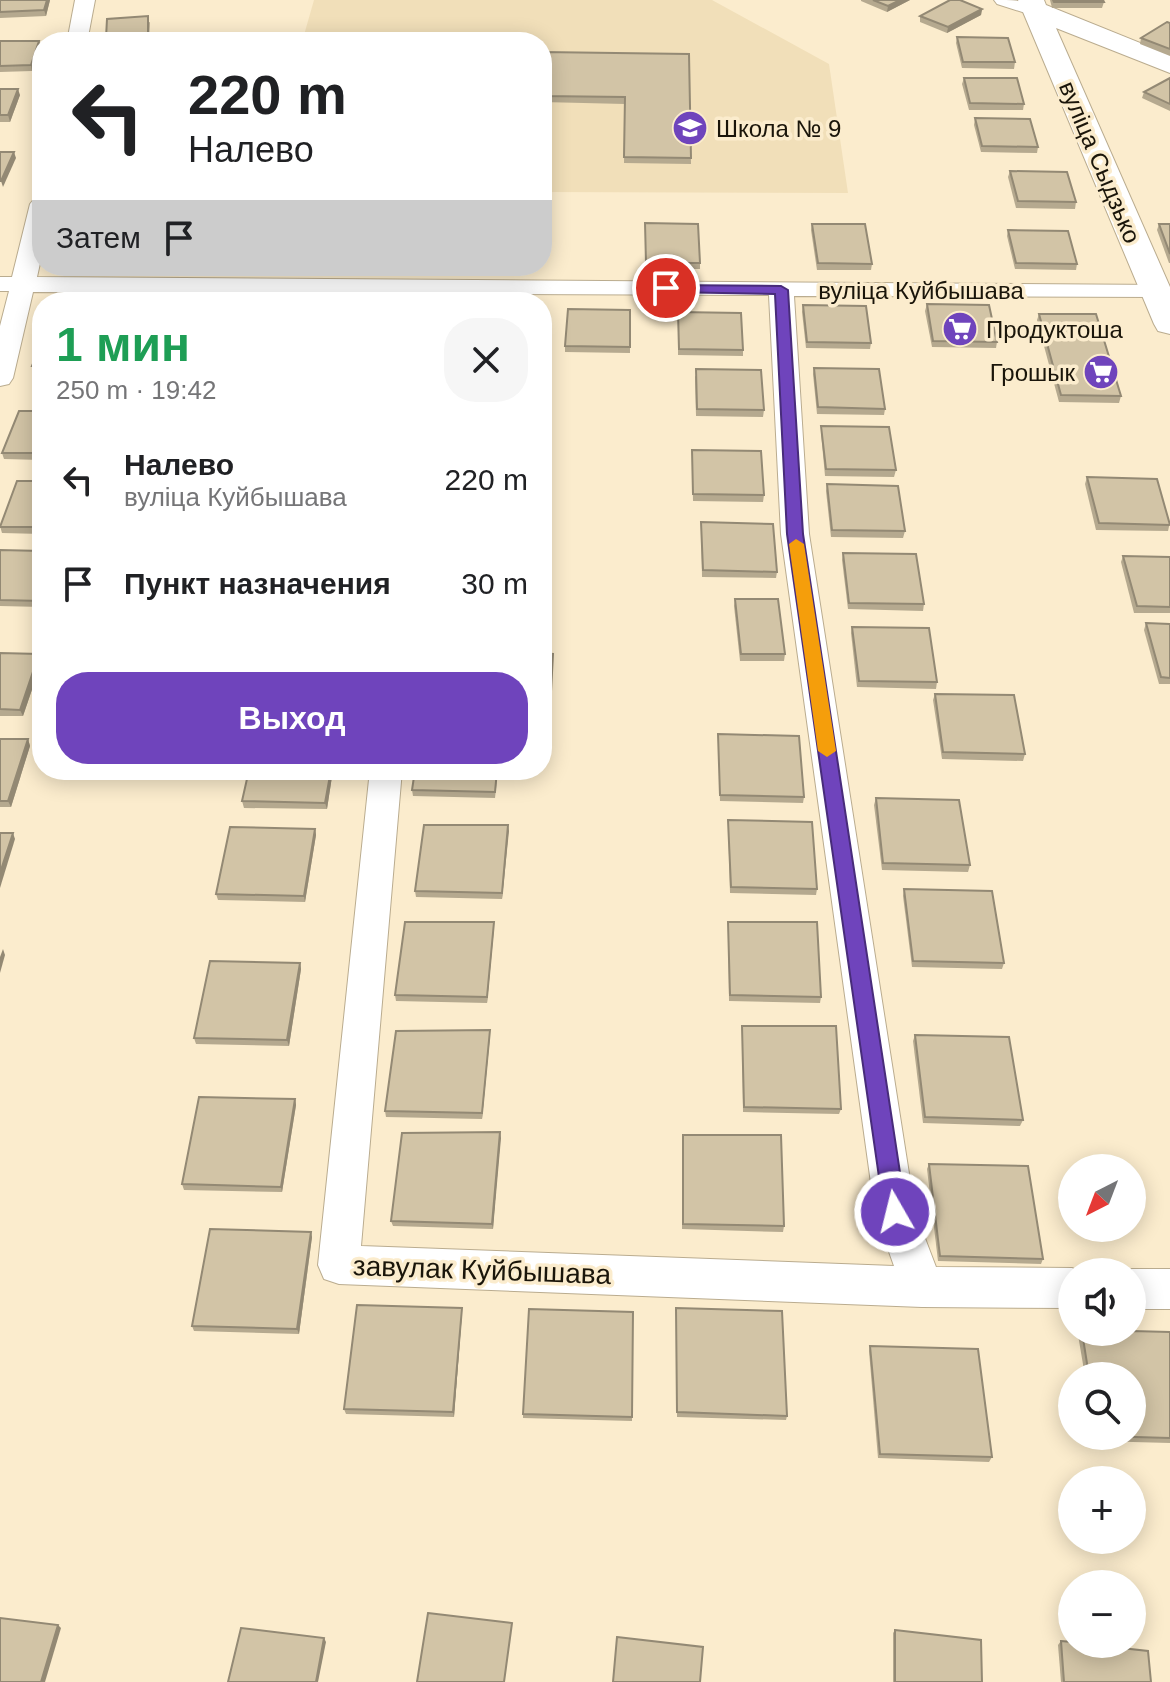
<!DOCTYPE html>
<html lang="ru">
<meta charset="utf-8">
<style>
:root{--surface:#fff;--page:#f6f6f6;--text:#202124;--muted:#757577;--accent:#6f44bc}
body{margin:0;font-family:Arial,sans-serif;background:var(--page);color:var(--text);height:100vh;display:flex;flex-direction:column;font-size:30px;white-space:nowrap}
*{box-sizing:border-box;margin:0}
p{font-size:26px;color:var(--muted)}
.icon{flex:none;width:44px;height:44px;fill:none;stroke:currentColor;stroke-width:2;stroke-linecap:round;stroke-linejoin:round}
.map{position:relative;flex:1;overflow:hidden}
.details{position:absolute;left:32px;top:292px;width:520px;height:488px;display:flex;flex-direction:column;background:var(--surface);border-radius:32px;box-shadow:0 4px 20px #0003}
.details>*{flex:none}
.top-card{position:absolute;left:32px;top:32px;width:520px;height:244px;border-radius:32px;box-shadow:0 4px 20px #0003;background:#fff;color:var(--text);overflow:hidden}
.needle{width:52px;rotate:222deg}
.tools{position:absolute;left:1058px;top:1154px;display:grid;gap:16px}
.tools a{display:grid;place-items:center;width:88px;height:88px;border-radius:50%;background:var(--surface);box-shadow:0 4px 20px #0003;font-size:40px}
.pin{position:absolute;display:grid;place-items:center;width:68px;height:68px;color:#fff;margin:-34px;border:4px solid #fff;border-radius:50%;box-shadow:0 2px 8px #0007}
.me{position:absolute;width:88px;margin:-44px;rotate:352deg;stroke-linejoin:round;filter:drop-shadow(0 0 6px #0008)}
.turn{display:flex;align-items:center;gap:28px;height:168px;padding:0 24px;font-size:36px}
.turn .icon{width:104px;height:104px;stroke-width:2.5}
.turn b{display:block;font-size:56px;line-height:68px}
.then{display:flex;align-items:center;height:76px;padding:0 24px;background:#0003;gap:16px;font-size:30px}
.round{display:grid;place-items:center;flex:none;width:84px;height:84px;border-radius:32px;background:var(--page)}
.headline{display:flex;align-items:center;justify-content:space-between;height:136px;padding:0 24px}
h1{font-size:48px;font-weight:800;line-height:60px;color:#1e9e55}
.primary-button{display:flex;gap:16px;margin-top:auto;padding:16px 24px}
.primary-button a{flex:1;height:92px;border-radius:32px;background:var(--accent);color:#fff;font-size:32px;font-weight:800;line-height:92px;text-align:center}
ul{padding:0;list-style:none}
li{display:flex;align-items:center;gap:24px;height:104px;padding:0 24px}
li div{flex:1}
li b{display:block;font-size:30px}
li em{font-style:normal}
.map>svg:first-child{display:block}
.built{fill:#f1dfb9}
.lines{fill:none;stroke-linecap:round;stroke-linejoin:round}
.minor-casing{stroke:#baac8f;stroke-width:2}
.tertiary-casing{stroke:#baac8f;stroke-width:2}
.minor{fill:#fff;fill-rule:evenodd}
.tertiary{fill:#fff;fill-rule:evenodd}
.wall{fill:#b5a98f}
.shaded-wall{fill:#938974}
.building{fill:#d2c4a6;stroke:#938974;stroke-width:2}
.route{fill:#6f44bc;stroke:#482c7a;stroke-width:2}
.slow{fill:#f59e0b}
.labels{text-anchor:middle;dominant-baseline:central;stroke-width:7;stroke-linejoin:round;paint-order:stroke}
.far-poi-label{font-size:24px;fill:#1a150a;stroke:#fbeccd;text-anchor:start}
.far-street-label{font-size:24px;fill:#1a150a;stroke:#fbeccd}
.street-label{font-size:28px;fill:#1a150a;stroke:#fbeccd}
</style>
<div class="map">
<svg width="1170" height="1682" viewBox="0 0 1170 1682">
<rect width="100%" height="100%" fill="#fbeccd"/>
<polygon class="built" points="314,0 712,0 829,64 848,193 542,192 542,42 302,42"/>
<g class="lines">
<defs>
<g id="minor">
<polygon points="75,0 95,0 87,42 67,42"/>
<path d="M994,0C1011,0 1033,0 1045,10L1035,16L997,4Z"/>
<polygon points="42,197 42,254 37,277 1167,285 1170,291 1167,295 1158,297 794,296 809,534 915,1212 936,1267 1072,1268 1081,1272 1072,1272 1072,1308 922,1307 339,1284 324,1279 318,1265 370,770 402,770 361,1246 894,1266 875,1212 781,534 769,295 33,292 13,378 9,384 0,386 0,326 9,291 0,291 0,277 12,277 30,204 34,199"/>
<polygon points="1132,1269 1170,1269 1170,1309 1132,1309 1132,1272 1125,1272"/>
</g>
<polygon id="tertiary" points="1018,0 1044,0 1046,5 1170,55 1170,73 1056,28 1170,287 1170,334 1158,331 1154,324"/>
</defs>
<use href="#minor" class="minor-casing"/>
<use href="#tertiary" class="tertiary-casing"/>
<use href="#minor" class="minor"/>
<use href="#tertiary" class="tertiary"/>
</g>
<g class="wall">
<polygon points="0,0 50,0 46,16 0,18"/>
<polygon points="861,0 910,0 887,12 861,1"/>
<polygon points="1050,0 1103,0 1104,2 1102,8 1052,8"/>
<polygon points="982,9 981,15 947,33 920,22 920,16"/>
<polygon points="150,22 149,41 107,42 106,38"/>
<polygon points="1170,23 1170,56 1140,44 1141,38"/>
<polygon points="957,37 1015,62 1014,69 962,68 956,43"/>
<polygon points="0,41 39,41 41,47 32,71 0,72"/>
<polygon points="542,52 689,54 691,164 624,163 625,104 542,102"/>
<polygon points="964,78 1024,104 1023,110 969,110 962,84"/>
<polygon points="1170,78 1170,111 1142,98 1144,92"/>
<polygon points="0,89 20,95 10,122 0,122"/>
<polygon points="975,118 1038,147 1037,153 981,152 974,125"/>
<polygon points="1010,171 1076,202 1075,209 1016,208 1008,177"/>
<polygon points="645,223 700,263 700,269 646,269"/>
<polygon points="812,224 872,264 871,270 817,270 811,230"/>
<polygon points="1159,224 1170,224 1170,263 1169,263 1157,230"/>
<polygon points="1008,230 1077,264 1076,270 1015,269 1007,236"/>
<polygon points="54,266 87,266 55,269"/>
<polygon points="927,304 997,342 996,348 932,347 925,311"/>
<polygon points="803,305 871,343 870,349 806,348 802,312"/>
<polygon points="630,310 630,353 565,352 565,346"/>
<polygon points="678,312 743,350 743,356 678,355"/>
<polygon points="1039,314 1121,396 1119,403 1059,402 1037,320"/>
<polygon points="42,342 42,372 34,372 32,366"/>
<polygon points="814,368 885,409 884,415 817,414 813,374"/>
<polygon points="695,376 764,410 763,417 696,416"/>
<polygon points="42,411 42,460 4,459 2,453"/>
<polygon points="821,426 896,470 894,477 825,476 821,433"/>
<polygon points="692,457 764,495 763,502 693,501"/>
<polygon points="1087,477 1170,522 1168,531 1096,530 1085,484"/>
<polygon points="42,481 42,534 2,533 0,526"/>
<polygon points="827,484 905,531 903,538 831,537 826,491"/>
<polygon points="701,522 777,572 776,578 702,577"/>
<polygon points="0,550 42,551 42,607 0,606"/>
<polygon points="843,553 924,604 923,611 848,609 842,560"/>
<polygon points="1123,556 1170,557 1170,613 1134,613 1121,562"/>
<polygon points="735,599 785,654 784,661 740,661 734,606"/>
<polygon points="1146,623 1170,624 1170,684 1159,684 1144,630"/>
<polygon points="852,627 937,682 936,689 857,687 851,633"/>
<polygon points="0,653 42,660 23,716 0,716"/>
<polygon points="542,653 553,660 550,716 542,716"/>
<polygon points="935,694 1025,754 1023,761 942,759 933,700"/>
<polygon points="718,734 804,797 803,803 720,801"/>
<polygon points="0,739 28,739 30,746 11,807 0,807"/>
<polygon points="333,770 327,809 244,808 242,801"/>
<polygon points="498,770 495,798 413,796 412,790"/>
<polygon points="876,798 970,865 968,872 882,870 874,805"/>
<polygon points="728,820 817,889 816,895 730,893"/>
<polygon points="508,825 502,899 416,897 415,891"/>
<polygon points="315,829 316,835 305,902 218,900 216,894"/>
<polygon points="904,889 1004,963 1002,969 912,967 903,896"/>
<polygon points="494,922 487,1003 396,1001 395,995"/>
<polygon points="728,922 821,997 820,1003 729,1001"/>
<polygon points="300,963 301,969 289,1046 196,1044 194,1038"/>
<polygon points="742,1026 841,1109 839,1114 743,1112"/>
<polygon points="490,1030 482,1119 386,1117 385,1111"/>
<polygon points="915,1035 1023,1120 1020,1126 923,1123 913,1041"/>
<polygon points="295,1099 296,1105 282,1192 184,1190 182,1184"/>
<polygon points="500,1132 493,1229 393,1226 391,1221"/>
<polygon points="682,1141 784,1226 783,1232 682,1229"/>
<polygon points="929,1164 1043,1259 1041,1264 938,1261 927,1169"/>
<polygon points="312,1237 299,1334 194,1331 192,1326"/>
<polygon points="633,1312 632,1421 523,1418 523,1414"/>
<polygon points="462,1313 454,1417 346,1414 344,1409"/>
<polygon points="676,1313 787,1416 786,1420 677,1417"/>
<polygon points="1080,1332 1170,1332 1170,1443 1096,1441 1096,1436 1132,1436 1132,1376 1085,1376 1078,1335"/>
<polygon points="870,1346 992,1457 989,1462 878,1458 869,1351"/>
<polygon points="895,1630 982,1682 893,1682 893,1633"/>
<polygon points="1061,1641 1151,1682 1061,1682 1058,1645"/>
</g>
<g class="shaded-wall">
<polygon points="47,0 50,0 46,16 44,10"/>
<polygon points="900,0 910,0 887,12 888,6"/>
<polygon points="982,9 981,15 947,33 948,27"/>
<polygon points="39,41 41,47 32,71 31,65"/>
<polygon points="18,89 20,95 10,122 8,115"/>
<polygon points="14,152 16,158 3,187 1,181"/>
<polygon points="39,654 42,660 23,716 20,710"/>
<polygon points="28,739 30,746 11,807 8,801"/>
<polygon points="331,770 333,770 327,809 325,803"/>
<polygon points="508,825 509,831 502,899 502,893"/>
<polygon points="315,829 316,835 305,902 304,896"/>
<polygon points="13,833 15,839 0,888 0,873"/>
<polygon points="494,922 494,928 487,1003 487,997"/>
<polygon points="3,949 5,955 0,973 0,957"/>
<polygon points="300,963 301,969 289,1046 287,1040"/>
<polygon points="490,1030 490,1036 482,1119 482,1113"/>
<polygon points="295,1099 296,1105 282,1192 281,1187"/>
<polygon points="500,1132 501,1138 493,1229 492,1224"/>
<polygon points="311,1232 312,1237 299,1334 297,1329"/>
<polygon points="462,1308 462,1313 454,1417 453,1412"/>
<polygon points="58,1625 61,1628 45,1682 41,1682"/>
<polygon points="324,1638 326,1642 318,1682 316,1682"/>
</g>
<g class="building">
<polygon points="0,0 47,0 44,10 0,12"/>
<polygon points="873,0 900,0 888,6"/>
<polygon points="950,0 960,0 982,9 948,27 920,16"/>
<polygon points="1053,0 1103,0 1104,2 1054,2"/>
<polygon points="148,16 148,35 106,38 107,19"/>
<polygon points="1167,22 1170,23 1170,49 1141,38"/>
<polygon points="957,37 1008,38 1015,62 963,62"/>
<polygon points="0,41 39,41 31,65 0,66"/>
<polygon points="542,52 689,54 691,158 624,157 625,97 542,96"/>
<polygon points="964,78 1017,78 1024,104 970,103"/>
<polygon points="1170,78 1170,104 1144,92"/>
<polygon points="0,89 18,89 8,115 0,115"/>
<polygon points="975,118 1030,119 1038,147 982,146"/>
<polygon points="0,152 14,152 1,181 0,181"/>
<polygon points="1010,171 1067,172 1076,202 1018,201"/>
<polygon points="645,223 698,224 700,263 646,263"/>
<polygon points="812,224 865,224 872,264 818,263"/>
<polygon points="1159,224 1170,224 1170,254"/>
<polygon points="1008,230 1068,231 1077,264 1016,263"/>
<polygon points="927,304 989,305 997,342 933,341"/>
<polygon points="803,305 866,306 871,343 807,342"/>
<polygon points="568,309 630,310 630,347 565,346"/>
<polygon points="678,312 741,313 743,350 679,349"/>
<polygon points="1039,314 1096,314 1121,396 1061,395"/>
<polygon points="42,342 42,366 32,366"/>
<polygon points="814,368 879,369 885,409 818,407"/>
<polygon points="696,369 761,370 764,410 697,409"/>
<polygon points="19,411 42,411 42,453 2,453"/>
<polygon points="821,426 889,427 896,470 826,469"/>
<polygon points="692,450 761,451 764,495 693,494"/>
<polygon points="1087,477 1157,479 1170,525 1099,523"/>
<polygon points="17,481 42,481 42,527 0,527"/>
<polygon points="827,484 898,486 905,531 832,530"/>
<polygon points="701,522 773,524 777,572 703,570"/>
<polygon points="0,550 42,551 42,601 0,600"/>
<polygon points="843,553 916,554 924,604 849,603"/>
<polygon points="1123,556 1170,557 1170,607 1137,606"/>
<polygon points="735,599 778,599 785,654 741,654"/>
<polygon points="1146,623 1170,624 1170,678 1161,677"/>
<polygon points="852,627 929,628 937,682 859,681"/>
<polygon points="0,653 39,654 20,710 0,709"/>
<polygon points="542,653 553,654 550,710 542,710"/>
<polygon points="935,694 1014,695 1025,754 943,752"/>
<polygon points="718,734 799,736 804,797 720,795"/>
<polygon points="0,739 28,739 8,801 0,801"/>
<polygon points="249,770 331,770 325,803 242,801"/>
<polygon points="415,770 497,770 495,792 412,790"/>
<polygon points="876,798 959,800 970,865 883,863"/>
<polygon points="728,820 812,822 817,889 731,887"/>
<polygon points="424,825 508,825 502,893 415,891"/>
<polygon points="230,827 315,829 304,896 216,894"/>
<polygon points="0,833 13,833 0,873"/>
<polygon points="904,889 992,891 1004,963 913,961"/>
<polygon points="405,922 494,922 487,997 395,995"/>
<polygon points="728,922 817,922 821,997 730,995"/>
<polygon points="210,961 300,963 287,1040 194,1038"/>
<polygon points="742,1026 836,1026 841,1109 744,1107"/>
<polygon points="490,1030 482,1113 385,1111 396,1031"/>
<polygon points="915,1035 1009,1037 1023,1120 925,1117"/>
<polygon points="199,1097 295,1099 281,1187 182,1184"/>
<polygon points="500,1132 492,1224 391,1221 402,1133"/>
<polygon points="683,1135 781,1135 784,1226 683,1224"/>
<polygon points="929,1164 1028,1166 1043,1259 940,1256"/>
<polygon points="210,1229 311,1232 297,1329 192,1326"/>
<polygon points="357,1305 462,1308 453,1412 344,1409"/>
<polygon points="676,1308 782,1311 787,1416 677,1412"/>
<polygon points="529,1309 633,1312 632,1417 523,1414"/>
<polygon points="1132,1331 1170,1332 1170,1438 1100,1436 1132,1436 1132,1376 1089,1376 1082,1332"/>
<polygon points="870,1346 978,1349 992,1457 880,1454"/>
<polygon points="428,1613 512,1623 504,1682 417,1682"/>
<polygon points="0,1618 58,1625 41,1682 0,1682"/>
<polygon points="241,1628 324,1638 316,1682 228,1682"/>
<polygon points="895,1630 981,1640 982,1682 895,1682"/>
<polygon points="617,1637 703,1647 700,1682 613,1682"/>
<polygon points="1061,1641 1072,1642 1072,1644 1085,1644 1148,1651 1151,1682 1064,1682"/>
</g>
<polygon class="route" points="661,285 781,286 788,290 803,534 906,1212 903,1219 895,1222 887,1219 884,1212 787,534 775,294 666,292 661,291"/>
<polygon class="slow" points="796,539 804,544 836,751 827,757 818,751 789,544"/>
<defs>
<symbol id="school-disc" viewBox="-11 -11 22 22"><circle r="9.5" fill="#6f44bc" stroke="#fbeccd"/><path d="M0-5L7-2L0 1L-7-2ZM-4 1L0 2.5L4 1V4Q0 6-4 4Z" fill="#fff"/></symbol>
<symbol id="supermarket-disc" viewBox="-11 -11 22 22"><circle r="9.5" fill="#6f44bc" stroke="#fbeccd"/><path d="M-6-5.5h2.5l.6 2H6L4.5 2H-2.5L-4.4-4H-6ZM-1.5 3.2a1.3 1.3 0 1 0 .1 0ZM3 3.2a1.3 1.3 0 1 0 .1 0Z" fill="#fff"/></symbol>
</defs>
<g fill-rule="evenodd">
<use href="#school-disc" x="670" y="108" width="40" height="40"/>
<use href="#supermarket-disc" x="940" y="309" width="40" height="40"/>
<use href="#supermarket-disc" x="1081" y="352" width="40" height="40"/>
</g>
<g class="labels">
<g class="far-poi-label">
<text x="716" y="128">Школа № 9</text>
<text x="986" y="329">Продуктоша</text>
<text x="1075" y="372" text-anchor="end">Грошык</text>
</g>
<g class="far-street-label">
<text transform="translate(1100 162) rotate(67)">вуліца Сыдзько</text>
<text x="921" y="290">вуліца Куйбышава</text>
</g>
<g class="street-label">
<text transform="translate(482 1270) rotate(2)">завулак Куйбышава</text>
</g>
</g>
</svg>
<div class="tools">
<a><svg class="needle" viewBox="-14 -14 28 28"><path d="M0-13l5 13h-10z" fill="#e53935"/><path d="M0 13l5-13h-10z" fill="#757577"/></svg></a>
<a><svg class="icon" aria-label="sound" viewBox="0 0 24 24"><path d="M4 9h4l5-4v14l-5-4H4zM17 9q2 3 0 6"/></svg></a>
<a><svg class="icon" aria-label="search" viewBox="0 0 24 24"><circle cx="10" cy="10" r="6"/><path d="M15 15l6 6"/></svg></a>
<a>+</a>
<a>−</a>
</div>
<div class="pin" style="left:666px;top:288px;background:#d93025"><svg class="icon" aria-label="arrive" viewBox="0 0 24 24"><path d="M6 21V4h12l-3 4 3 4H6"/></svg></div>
<svg class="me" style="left:895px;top:1212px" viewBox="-20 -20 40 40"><circle r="17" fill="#6f44bc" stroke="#fff" stroke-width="3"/><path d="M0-11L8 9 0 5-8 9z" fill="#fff"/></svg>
<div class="top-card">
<div class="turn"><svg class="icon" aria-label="left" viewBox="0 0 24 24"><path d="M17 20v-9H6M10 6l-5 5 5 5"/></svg><div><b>220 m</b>Налево</div></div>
<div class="then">Затем<svg class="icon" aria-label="arrive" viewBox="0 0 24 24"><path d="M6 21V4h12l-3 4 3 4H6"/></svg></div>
</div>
<section class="details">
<div class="headline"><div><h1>1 мин</h1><p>250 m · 19:42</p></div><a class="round"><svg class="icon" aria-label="close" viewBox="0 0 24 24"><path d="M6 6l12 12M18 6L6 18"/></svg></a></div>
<ul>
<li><svg class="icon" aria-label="left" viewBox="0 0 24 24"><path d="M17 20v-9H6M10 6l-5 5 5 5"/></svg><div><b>Налево</b><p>вуліца Куйбышава</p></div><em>220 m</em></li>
<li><svg class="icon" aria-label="arrive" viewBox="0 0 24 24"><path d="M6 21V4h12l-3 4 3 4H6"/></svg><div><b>Пункт назначения</b></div><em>30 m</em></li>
</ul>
<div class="primary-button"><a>Выход</a></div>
</section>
</div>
